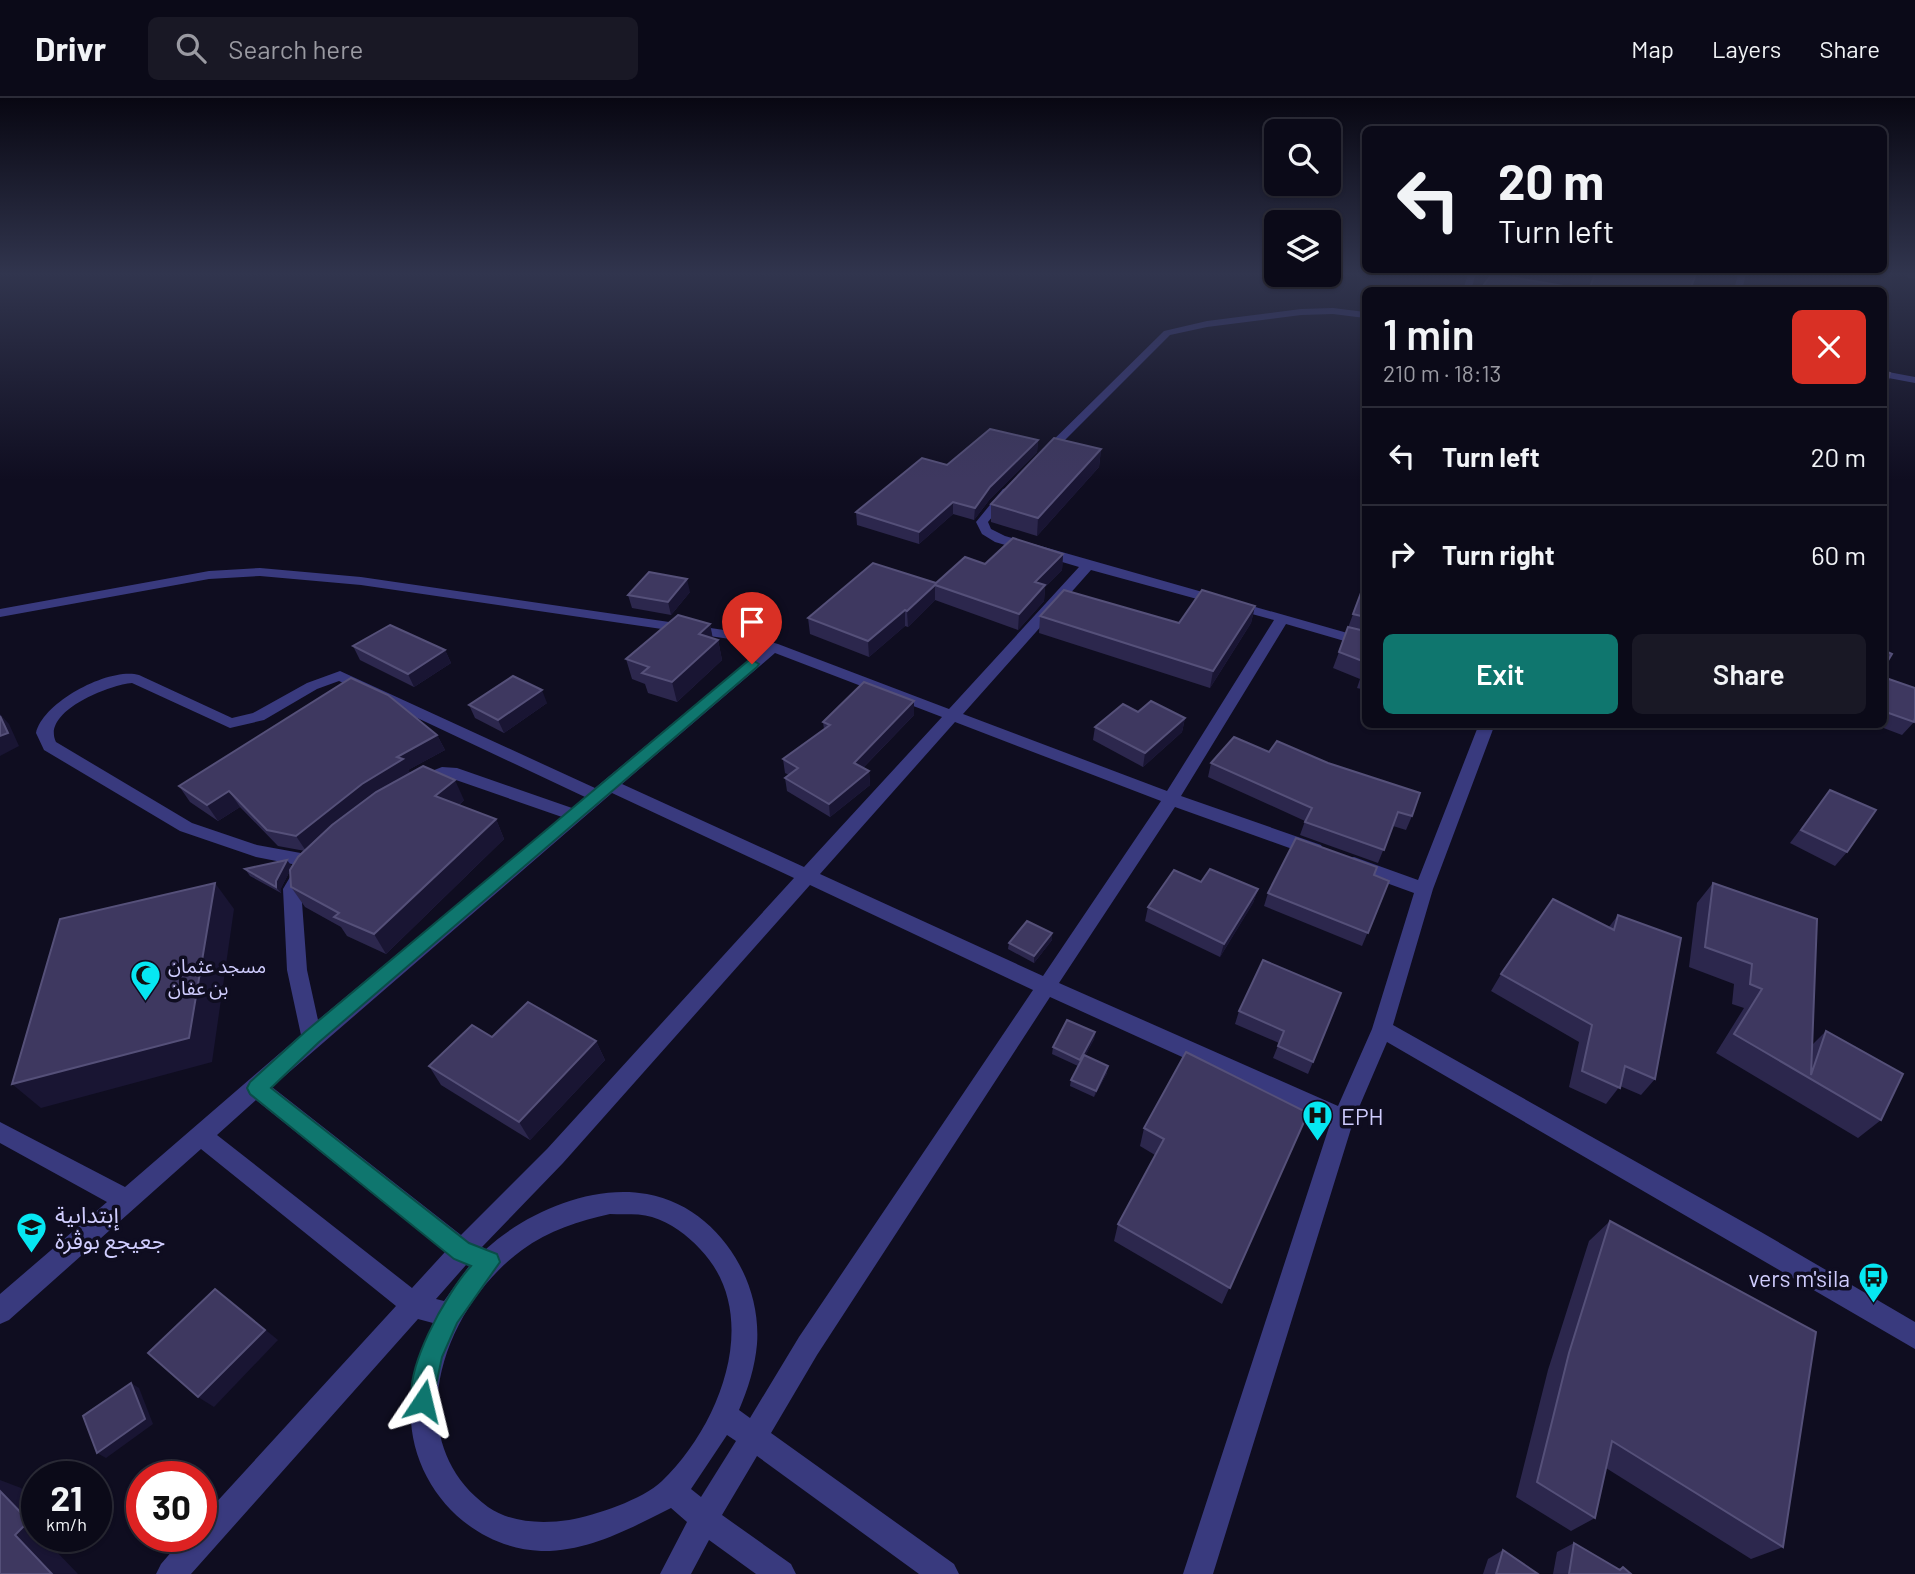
<!DOCTYPE html>
<meta charset="utf-8">
<style>
:root{--surface:#0b0a18;--page:#191825;--text:#f1f3f6;--muted:#9a9aa2;--line:#2b2b37;--accent:#0f766e}
body{margin:0;font-family:Barlow,"Noto Sans Arabic",sans-serif;background:var(--page);color:var(--text);height:100vh;display:flex;flex-direction:column;font-size:26px;white-space:nowrap}
*{box-sizing:border-box;margin:0}
p{font-size:23px;color:var(--muted)}
.icon{flex:none;width:38px;height:38px;fill:none;stroke:currentColor;stroke-width:2;stroke-linecap:round;stroke-linejoin:round}
.map{position:relative;flex:1;overflow:hidden}
.panel{position:absolute;left:1362px;top:189px;width:525px;height:441px;display:flex;flex-direction:column;background:var(--surface);border-radius:10px;box-shadow:0 2px 5px #0004,0 0 0 2px var(--line)}
.panel>*{flex:none}
.guide{position:absolute;left:1362px;top:28px;width:525px;height:147px;border-radius:10px;box-shadow:0 2px 5px #0004,0 0 0 2px var(--line);background:#0b0a18;color:var(--text);overflow:hidden}
.tools{position:absolute;left:1264px;top:21px;display:grid;gap:14px}
.tools a{display:grid;place-items:center;width:77px;height:77px;border-radius:10px;background:var(--surface);box-shadow:0 2px 5px #0004,0 0 0 2px var(--line);font-size:35px}
.speed{position:absolute;left:21px;top:1363px;display:flex;gap:14px;font-size:35px;font-weight:700;text-align:center}
.speed>*{display:grid;place-content:center;width:91px;height:91px;border-radius:50%;background:var(--surface);box-shadow:0 2px 5px #0004,0 0 0 2px var(--line);line-height:1}
.speed small{font-size:18px;font-weight:400}
.speed .limit{border:10px solid #d22;background:#fff;color:#111}
.pin{position:absolute;display:grid;place-items:center;width:60px;height:60px;color:#fff;margin:-72px -30px;border-radius:50% 50% 50% 0;rotate:-45deg;box-shadow:0 0 7px #0007}
.pin .icon{rotate:45deg}
.me{position:absolute;width:77px;margin:-38px;rotate:10deg;stroke-linejoin:round;filter:drop-shadow(0 0 5px #0008)}
.turn{display:flex;align-items:center;gap:24px;height:147px;padding:0 21px;font-size:32px}
.turn .icon{width:91px;height:91px;stroke-width:2.5}
.turn b{display:block;font-size:49px;line-height:60px}
.round{display:grid;place-items:center;flex:none;width:74px;height:74px;border-radius:10px;background:var(--page)}
.headline{display:flex;align-items:center;justify-content:space-between;height:119px;padding:0 21px}
h1{font-size:42px;font-weight:600;line-height:52px}
.cta{display:flex;gap:14px;margin-top:auto;padding:14px 21px}
.cta a{flex:1;height:80px;border-radius:10px;background:var(--accent);color:#fff;font-size:28px;font-weight:600;line-height:80px;text-align:center}
.cta a+a{background:var(--page);color:var(--text)}
ul{padding:0;list-style:none}
li{display:flex;align-items:center;gap:21px;height:98px;padding:0 21px;border-top:2px solid var(--line)}
li div{flex:1}
li b{display:block;font-size:26px}
li em{font-style:normal}
header{display:flex;align-items:center;gap:42px;box-sizing:border-box;height:98px;padding:0 35px;background:var(--surface);border-bottom:2px solid var(--line)}
header strong{font-size:33px}
nav{display:flex;gap:38px;margin-inline-start:auto;font-size:24px}
.search{width:490px;height:63px;background:var(--page);display:flex;align-items:center;gap:18px;box-sizing:border-box;padding:0 24px;border-radius:10px;color:var(--muted);font-size:26px}
.map>svg:first-child{display:block}
.lines{fill:none;stroke-linecap:round;stroke-linejoin:round}
.minor{fill:#393a7e;fill-rule:evenodd}
.wall{fill:#2c274d}
.shaded-wall{fill:#191533}
.building{fill:#3e3860;stroke:#555079;stroke-width:2}
.route{fill:#0f766e;stroke:#0a4d48;stroke-width:2}
.labels{text-anchor:middle;dominant-baseline:central;stroke-width:7;stroke-linejoin:round;paint-order:stroke}
.poi-label{font-size:19px;fill:#d0cdfe;stroke:#0f0d20;text-anchor:start}
.near-poi-label{font-size:23px;fill:#d0cdfe;stroke:#0f0d20;text-anchor:start}
</style>
<header>
<strong>Drivr</strong>
<div class="search"><svg class="icon" aria-label="search" viewBox="0 0 24 24"><circle cx="10" cy="10" r="6"/><path d="M15 15l6 6"/></svg>Search here</div>
<nav><a>Map</a><a>Layers</a><a>Share</a></nav>
</header>
<div class="map">
<svg width="1915" height="1476" viewBox="0 0 1915 1476">
<rect width="100%" height="100%" fill="#0f0d20"/>
<g class="lines">
<g class="minor">
<polygon points="1468,176 1476,176 1471,192 1463,192"/>
<polygon points="1738,176 1746,176 1742,192 1734,192"/>
<polygon points="1333,210 1365,214 1365,220 1333,216 1301,217 1207,229 1170,237 1048,359 1038,357 1164,233 1207,223 1301,211"/>
<polygon points="1883,273 1915,279 1915,285 1883,279"/>
<path d="M1007,390L1013,394L988,424L991,431L1005,438L1365,540V549L1286,526L1181,698L1321,747L1324,752L1321,757H1309L1175,709L1059,885L1338,1008L1372,931L1414,795L1348,771L1345,766L1348,761L1354,759L1418,782L1479,626H1495L1433,791L1393,927L1761,1134L1915,1224V1251L1387,944L1354,1021L1213,1476H1183L1330,1026L1050,899L817,1257L771,1335L954,1466L959,1476H919L757,1358L722,1417L791,1466L796,1476H756L709,1442L691,1476H660L687,1424L671,1410C631,1430 588,1454 541,1453C466,1450 406,1381 411,1306C413,1278 421,1251 433,1225L418,1221L191,1476H156L161,1466L185,1438H201V1421L396,1208L201,1051L9,1222L0,1226V1196L107,1104L0,1045V1024L125,1089L301,937L287,872L283,791L297,767L256,759L180,733L44,652L36,635C43,604 109,569 139,577L232,620L253,615L307,585L340,573L595,690L762,551L730,541L361,487L260,478L209,481L0,519V511L209,473L260,470L361,479L731,533L778,546L949,611L1079,469L995,444L982,436L976,424L1003,391ZM1091,472L1274,522L1167,693L963,616ZM775,555L942,619L804,769L622,686ZM339,583L585,699L572,710L457,670L442,669L414,680L412,684L414,688C427,692 440,680 456,682L562,719L318,922L307,872L301,791L311,772L310,769L317,768L320,763L317,758L257,747L192,725L56,644C41,614 108,587 132,585L230,630L264,622L317,591ZM955,624L1161,703L1043,878L820,776ZM612,695L794,780L547,1051L461,1137L272,989ZM810,787L1033,892L799,1239L750,1320L739,1312C748,1291 755,1269 757,1246C762,1179 715,1108 647,1096C591,1086 527,1114 486,1151L482,1149L563,1065ZM256,1002L445,1154L412,1190L217,1037ZM610,1116C624,1117 639,1115 652,1119C671,1125 687,1137 700,1151C764,1217 720,1328 662,1383C642,1402 596,1417 569,1422C542,1426 511,1425 488,1409C395,1341 444,1209 522,1152C549,1132 579,1123 610,1116ZM466,1167L469,1168L444,1203L436,1201ZM727,1337L736,1343L701,1399L691,1391Z"/>
</g>
</g>
<g class="wall">
<polygon points="1908,176 1915,176 1915,181 1906,179"/>
<polygon points="1038,342 1037,354 990,401 974,422 953,416 919,446 857,427 856,414 947,367"/>
<polygon points="1101,351 1099,369 1037,438 991,424 991,406"/>
<polygon points="1063,456 1062,472 1045,489 1044,503 1018,532 935,502 908,529 905,528 869,559 810,536 808,520 936,485 985,466"/>
<polygon points="1365,484 1365,592 1357,590 1360,581 1333,570"/>
<polygon points="690,494 671,517 632,510 628,497"/>
<polygon points="1255,508 1251,525 1210,590 1039,535 1040,518 1179,525"/>
<polygon points="710,526 712,540 718,542 722,562 677,604 648,595 645,586 632,581 626,561"/>
<polygon points="353,548 445,552 451,565 414,589 360,562"/>
<polygon points="1883,579 1914,624 1902,637 1873,626 1883,626"/>
<polygon points="547,605 504,635 475,620 469,607"/>
<polygon points="1138,614 1185,620 1182,634 1143,669 1093,642 1095,629"/>
<polygon points="914,617 863,670 869,673 870,687 830,719 787,693 785,680 789,677 785,675 783,661 824,631 823,624"/>
<polygon points="437,637 445,652 408,672 410,675 464,702 459,707 496,721 504,741 386,856 347,838 341,829 305,809 291,789 305,753 278,748 240,709 218,723 190,704 179,688"/>
<polygon points="1234,639 1412,718 1406,732 1393,728 1378,765 1300,737 1305,723 1208,679 1211,665"/>
<polygon points="1830,692 1847,754 1835,768 1790,745"/>
<polygon points="287,762 292,769 281,790 281,795 250,778 245,771"/>
<polygon points="1374,777 1389,783 1362,848 1264,808 1268,795"/>
<polygon points="1201,784 1258,791 1253,805 1220,859 1145,823 1148,809"/>
<polygon points="1713,785 1812,947 1826,933 1881,1022 1858,1040 1716,955 1744,910 1732,906 1734,886 1689,869 1697,805"/>
<polygon points="1618,817 1655,981 1641,997 1620,988 1606,1006 1569,989 1579,944 1491,893 1501,876 1609,829"/>
<polygon points="1052,835 1052,842 1034,865 1008,851 1009,845"/>
<polygon points="1263,862 1313,964 1308,976 1273,960 1279,945 1235,926 1239,913"/>
<polygon points="1095,934 1094,941 1085,958 1107,975 1094,999 1070,988 1071,982 1078,968 1052,956 1053,949"/>
<polygon points="596,943 605,962 530,1042 441,987 429,968"/>
<polygon points="1308,1015 1222,1206 1114,1143 1118,1126 1155,1057 1140,1048 1144,1030"/>
<polygon points="1610,1123 1783,1449 1751,1461 1606,1370 1595,1420 1571,1433 1516,1399 1548,1272 1589,1143"/>
<polygon points="1574,1445 1618,1471 1623,1469 1631,1476 1553,1476 1557,1454"/>
<polygon points="1503,1452 1538,1476 1483,1476 1488,1461"/>
</g>
<g class="shaded-wall">
<polygon points="1038,342 1037,354 990,401 974,422 975,410 990,389"/>
<polygon points="1101,351 1099,369 1037,438 1038,420"/>
<polygon points="953,404 953,416 919,446 919,434"/>
<polygon points="1063,456 1062,472 1045,489 1044,503 1018,532 1019,516 1035,484"/>
<polygon points="687,481 690,494 671,517 668,504"/>
<polygon points="935,487 935,502 908,529 907,513"/>
<polygon points="1255,508 1251,525 1210,590 1213,573"/>
<polygon points="905,512 905,528 869,559 868,543"/>
<polygon points="710,526 714,546 699,536"/>
<polygon points="718,542 722,562 677,604 672,584"/>
<polygon points="445,552 451,565 414,589 408,576"/>
<polygon points="542,592 547,605 504,635 498,622"/>
<polygon points="914,603 914,617 855,678 854,665"/>
<polygon points="0,616 9,626 19,648 0,658"/>
<polygon points="1185,620 1182,634 1143,669 1145,655"/>
<polygon points="437,637 445,652 408,672 411,677 306,753 296,738 397,659"/>
<polygon points="869,673 870,687 830,719 829,706"/>
<polygon points="455,682 464,702 445,718 435,698"/>
<polygon points="229,693 240,709 218,723 207,707"/>
<polygon points="496,721 504,741 386,856 374,836"/>
<polygon points="287,762 292,769 281,790 281,795 276,789 276,783"/>
<polygon points="215,785 234,811 212,964 41,1010 12,986"/>
<polygon points="1258,791 1253,805 1220,859 1224,846"/>
<polygon points="1052,835 1052,842 1034,865 1034,858"/>
<polygon points="1095,934 1094,941 1080,968 1080,962"/>
<polygon points="596,943 605,962 530,1042 519,1024"/>
<polygon points="1108,968 1107,975 1094,999 1096,993"/>
<polygon points="215,1191 278,1242 214,1309 198,1299"/>
<polygon points="131,1285 139,1290 153,1326 106,1360 97,1355"/>
<polygon points="0,1382 21,1390 37,1407 37,1438 66,1438 54,1451 78,1476 52,1476 15,1437 0,1393"/>
</g>
<g class="building">
<polygon points="1492,176 1494,176 1575,190 1573,192 1480,192"/>
<polygon points="1595,176 1696,176 1690,192 1589,192"/>
<polygon points="1883,273 1890,275 1883,298"/>
<polygon points="990,331 1038,342 990,389 975,410 953,404 919,434 856,414 922,360 947,367"/>
<polygon points="1054,340 1101,351 1038,420 991,406"/>
<polygon points="1013,440 1063,456 1035,484 1045,487 1019,516 935,487 907,513 905,512 868,543 808,520 873,465 936,485 965,459 985,466"/>
<polygon points="649,474 687,481 668,504 628,497"/>
<polygon points="1365,484 1365,519 1353,516"/>
<polygon points="1064,492 1179,525 1202,492 1255,508 1213,573 1040,518"/>
<polygon points="678,517 710,526 699,536 718,542 672,584 642,575 649,569 626,561"/>
<polygon points="390,527 445,552 408,576 353,548"/>
<polygon points="1348,529 1365,533 1365,564 1339,554"/>
<polygon points="1883,552 1892,556 1883,571"/>
<polygon points="513,578 542,592 498,622 469,607"/>
<polygon points="1883,579 1915,590 1915,620 1914,624 1883,613"/>
<polygon points="351,580 388,597 437,637 397,659 403,661 362,686 296,738 267,732 229,693 207,707 179,688"/>
<polygon points="864,584 914,603 854,665 869,673 829,706 785,680 798,670 783,661 830,627 823,624"/>
<polygon points="1151,603 1185,620 1145,655 1095,629 1123,606 1138,614"/>
<polygon points="0,618 8,635 0,638"/>
<polygon points="1234,639 1269,654 1277,643 1328,665 1420,695 1412,718 1398,714 1384,752 1305,724 1312,710 1211,665"/>
<polygon points="423,668 455,682 435,698 496,721 374,836 334,819 339,815 291,789 290,772 298,759 332,727 376,694"/>
<polygon points="1830,692 1876,712 1847,754 1801,732"/>
<polygon points="1296,740 1377,769 1374,777 1389,783 1368,835 1268,795"/>
<polygon points="287,762 276,783 276,789 245,771"/>
<polygon points="1210,771 1258,791 1224,846 1148,809 1174,772 1201,784"/>
<polygon points="215,785 189,940 12,986 60,821"/>
<polygon points="1713,785 1817,821 1811,977 1826,933 1903,976 1881,1022 1734,936 1762,891 1750,886 1752,866 1705,849"/>
<polygon points="1553,801 1614,832 1618,817 1681,840 1655,981 1625,968 1620,990 1582,973 1592,927 1501,876"/>
<polygon points="1027,823 1052,835 1034,858 1009,845"/>
<polygon points="1263,862 1341,895 1313,964 1278,948 1284,933 1239,913"/>
<polygon points="528,904 596,943 519,1024 429,968 472,927 492,939"/>
<polygon points="1067,922 1095,934 1080,962 1053,949"/>
<polygon points="1186,954 1308,1015 1230,1190 1118,1126 1164,1041 1144,1030"/>
<polygon points="1084,957 1108,968 1096,993 1071,982"/>
<polygon points="1610,1123 1816,1234 1783,1449 1612,1343 1595,1420 1537,1384 1569,1255"/>
<polygon points="215,1191 265,1232 198,1299 148,1255"/>
<polygon points="131,1285 145,1321 97,1355 83,1318"/>
<polygon points="0,1393 29,1423 15,1437 52,1476 0,1476"/>
<polygon points="1574,1445 1620,1472 1623,1469 1631,1476 1569,1476"/>
<polygon points="1503,1452 1538,1476 1496,1476"/>
</g>
<linearGradient id="sky" x2="0" y2="1"><stop stop-color="#080712"/><stop offset="0.46" stop-color="#31354e"/><stop offset="1" stop-color="#31354e" stop-opacity="0"/></linearGradient>
<rect width="1915" height="382" fill="url(#sky)"/>
<path class="route" d="M752,562L759,566L757,569L318,945L271,990L469,1145L497,1156L500,1164L457,1225L442,1259L431,1311L423,1315L414,1311C400,1276 447,1194 471,1168L454,1161L250,996L247,990L250,984L305,934L748,563Z"/>
<defs>
<symbol id="mosque-pin" viewBox="-11 -11 22 30"><path d="M0 17L-7.5 6A9.5 9.5 0 1 1 7.5 6Z" fill="#06e7f2" stroke="#0f0d20"/><path d="M3.5-4.9A6 6 0 1 0 3.5 4.9A5 5 0 1 1 3.5-4.9Z" fill="#111"/></symbol>
<symbol id="hospital-pin" viewBox="-11 -11 22 30"><path d="M0 17L-7.5 6A9.5 9.5 0 1 1 7.5 6Z" fill="#06e7f2" stroke="#0f0d20"/><path d="M-5-5h3v3.5h4V-5h3V5h-3V1.5h-4V5h-3Z" fill="#111"/></symbol>
<symbol id="school-pin" viewBox="-11 -11 22 30"><path d="M0 17L-7.5 6A9.5 9.5 0 1 1 7.5 6Z" fill="#06e7f2" stroke="#0f0d20"/><path d="M0-5L7-2L0 1L-7-2ZM-4 1L0 2.5L4 1V4Q0 6-4 4Z" fill="#111"/></symbol>
<symbol id="bus-pin" viewBox="-11 -11 22 30"><path d="M0 17L-7.5 6A9.5 9.5 0 1 1 7.5 6Z" fill="#06e7f2" stroke="#0f0d20"/><path d="M-5-6H5V4H4V6H2V4H-2V6H-4V4H-5ZM-3.5-4V0h7V-4ZM-3.5 1.2v1.5H-2V1.2ZM2 1.2v1.5H3.5V1.2Z" fill="#111"/></symbol>
</defs>
<g fill-rule="evenodd">
<use href="#mosque-pin" x="128" y="860" width="35" height="47"/>
<use href="#hospital-pin" x="1300" y="1000" width="35" height="47"/>
<use href="#school-pin" x="14" y="1112" width="35" height="47"/>
<use href="#bus-pin" x="1856" y="1162" width="35" height="47"/>
</g>
<g class="labels">
<g class="poi-label">
<text x="168" y="867">مسجد عثمان<tspan x="168" dy="22">بن عفان</tspan></text>
</g>
<g class="near-poi-label">
<text x="1341" y="1018">EPH</text>
<text x="55" y="1116">إبتداىية<tspan x="55" dy="26">جعيجع بوڨرة</tspan></text>
<text x="1850" y="1180" text-anchor="end">vers m'sila</text>
</g>
</g>
</svg>
<div class="tools">
<a><svg class="icon" aria-label="search" viewBox="0 0 24 24"><circle cx="10" cy="10" r="6"/><path d="M15 15l6 6"/></svg></a>
<a><svg class="icon" aria-label="layers" viewBox="0 0 24 24"><path d="M12 4l9 5-9 5-9-5zM3 14l9 5 9-5"/></svg></a>
</div>
<div class="speed"><div>21<small>km/h</small></div><div class="limit">30</div></div>
<div class="pin" style="left:752px;top:566px;background:#d93025"><svg class="icon" aria-label="arrive" viewBox="0 0 24 24"><path d="M6 21V4h12l-3 4 3 4H6"/></svg></div>
<svg class="me" style="left:423px;top:1303px" viewBox="-20 -20 40 40"><path d="M0-17L14 15 0 8-14 15z" fill="#0f766e" stroke="#fff" stroke-width="4"/></svg>
<div class="guide">
<div class="turn"><svg class="icon" aria-label="left" viewBox="0 0 24 24"><path d="M17 20v-9H6M10 6l-5 5 5 5"/></svg><div><b>20 m</b>Turn left</div></div>
</div>
<section class="panel">
<div class="headline"><div><h1>1 min</h1><p>210 m · 18:13</p></div><a class="round" style="background:#d93025;color:#fff"><svg class="icon" aria-label="close" viewBox="0 0 24 24"><path d="M6 6l12 12M18 6L6 18"/></svg></a></div>
<ul>
<li><svg class="icon" aria-label="left" viewBox="0 0 24 24"><path d="M17 20v-9H6M10 6l-5 5 5 5"/></svg><div><b>Turn left</b></div><em>20 m</em></li>
<li><svg class="icon" aria-label="right" viewBox="0 0 24 24"><path d="M7 20v-9h11M14 6l5 5-5 5"/></svg><div><b>Turn right</b></div><em>60 m</em></li>
</ul>
<div class="cta"><a>Exit</a><a>Share</a></div>
</section>
</div>
